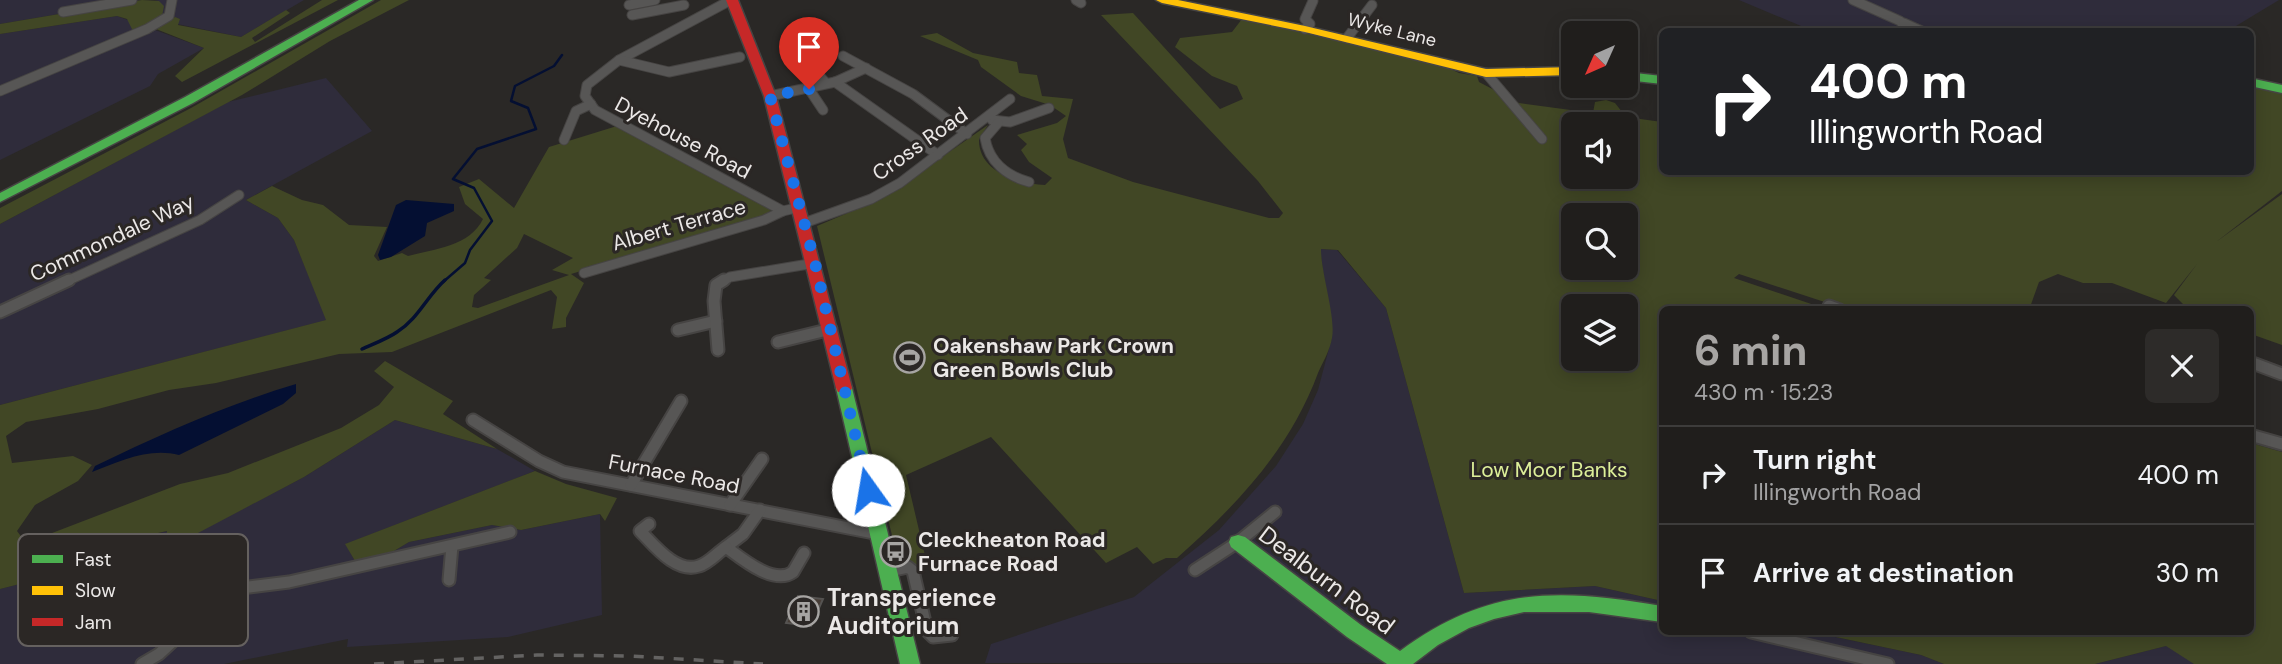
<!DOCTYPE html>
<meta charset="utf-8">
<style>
:root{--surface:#201e1c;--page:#2d2b29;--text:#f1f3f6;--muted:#a2a2a3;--line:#3d3c3b;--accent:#a7a5a3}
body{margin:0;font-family:"DM Sans",sans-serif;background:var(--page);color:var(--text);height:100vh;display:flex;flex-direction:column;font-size:26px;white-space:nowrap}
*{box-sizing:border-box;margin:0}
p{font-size:23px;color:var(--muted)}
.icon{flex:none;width:38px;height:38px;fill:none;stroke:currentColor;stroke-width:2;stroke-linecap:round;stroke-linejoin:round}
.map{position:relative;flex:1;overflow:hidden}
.details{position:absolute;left:1659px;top:306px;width:595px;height:329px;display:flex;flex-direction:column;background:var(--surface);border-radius:10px;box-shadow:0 4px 18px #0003,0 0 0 2px var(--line)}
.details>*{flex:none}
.hud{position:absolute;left:1659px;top:28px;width:595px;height:147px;border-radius:10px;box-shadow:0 4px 18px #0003,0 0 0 2px var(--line);background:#202124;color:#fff;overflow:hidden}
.needle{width:46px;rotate:225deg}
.tools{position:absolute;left:1561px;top:21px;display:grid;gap:14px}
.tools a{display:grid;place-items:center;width:77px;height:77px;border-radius:10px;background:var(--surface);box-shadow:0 4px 18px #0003,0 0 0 2px var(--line);font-size:35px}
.pin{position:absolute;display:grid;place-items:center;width:60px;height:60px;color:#fff;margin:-72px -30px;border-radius:50% 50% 50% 0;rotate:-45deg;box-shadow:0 0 7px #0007}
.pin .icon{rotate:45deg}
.me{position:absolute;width:77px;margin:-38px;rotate:347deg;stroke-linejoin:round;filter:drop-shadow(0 0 5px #0008)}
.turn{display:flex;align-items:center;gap:24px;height:147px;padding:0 35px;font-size:32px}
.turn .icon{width:91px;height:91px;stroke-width:2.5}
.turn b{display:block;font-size:49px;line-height:60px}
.round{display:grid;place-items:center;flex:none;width:74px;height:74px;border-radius:10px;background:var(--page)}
.headline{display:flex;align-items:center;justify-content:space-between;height:119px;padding:0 35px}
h1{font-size:42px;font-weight:700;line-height:52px;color:var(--accent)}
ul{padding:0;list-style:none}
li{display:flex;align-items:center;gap:21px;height:98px;padding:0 35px;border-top:2px solid var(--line)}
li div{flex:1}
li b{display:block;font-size:26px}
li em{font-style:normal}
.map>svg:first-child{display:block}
.industrial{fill:#2f2c3b}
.green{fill:#414725;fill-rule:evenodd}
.water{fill:#040f32}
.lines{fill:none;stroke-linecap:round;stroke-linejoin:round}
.stream-far1{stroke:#040f32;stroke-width:2.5}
.stream{stroke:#040f32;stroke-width:3.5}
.building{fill:#473d36;stroke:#555351;stroke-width:2}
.street-far1-casing{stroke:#464443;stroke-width:11}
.street-casing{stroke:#464443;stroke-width:15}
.fast-casing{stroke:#464443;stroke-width:3}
.slow-casing{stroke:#464443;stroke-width:3}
.jam-casing{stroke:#464443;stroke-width:3}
.street-far1{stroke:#575655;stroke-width:9}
.street{stroke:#575655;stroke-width:11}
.fast{fill:#4caf50;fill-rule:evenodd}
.slow{fill:#ffc107;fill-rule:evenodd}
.jam{fill:#c62828;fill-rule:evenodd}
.rail{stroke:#646362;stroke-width:3.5;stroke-dasharray:10 10;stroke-linecap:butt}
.route{stroke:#1a73e8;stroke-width:12;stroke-dasharray:0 21.6}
.labels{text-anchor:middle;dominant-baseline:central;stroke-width:6;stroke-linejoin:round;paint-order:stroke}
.far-street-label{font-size:18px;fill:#ebe8e7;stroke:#2b2725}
.street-label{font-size:21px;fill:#ebe8e7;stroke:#2b2725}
.poi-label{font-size:21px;font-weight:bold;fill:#ebe8e7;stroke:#2b2725;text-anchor:start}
.park-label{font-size:21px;fill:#ddef99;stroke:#2b2725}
.near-street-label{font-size:24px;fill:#ebe8e7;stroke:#2b2725}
.near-poi-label{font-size:24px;font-weight:bold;fill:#ebe8e7;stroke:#2b2725;text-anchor:start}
.key{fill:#2b2725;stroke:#65615f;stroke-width:2}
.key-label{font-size:19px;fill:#ebe8e7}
</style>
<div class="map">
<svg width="2282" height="664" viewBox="0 0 2282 664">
<rect width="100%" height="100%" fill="#2a2826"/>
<g class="industrial">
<polygon points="0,0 142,0 0,24"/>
<polygon points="154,0 304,0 241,37 177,24 180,19 162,16 159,1"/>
<polygon points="1739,0 2279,0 2226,32 1813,31"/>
<polygon points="117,16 204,48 158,74 150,86 0,160 0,34"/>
<polygon points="326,78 372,131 246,200 278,218 294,240 327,320 0,405 0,224 228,102"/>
<polygon points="1320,249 1337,250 1386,308 1464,593 1595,586 1662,601 1662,632 1812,632 1921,655 1944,664 985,663 991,644 1134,597 1219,530 1276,466 1303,424 1318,390 1332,337"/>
<polygon points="395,420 497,449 535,471 346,544 355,561 394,551 409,542 492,525 521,530 600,514 602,615 508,637 347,647 348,639 224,664 0,664 0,589 74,570 82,550 168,531 164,550 304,477"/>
<polygon points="2189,640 2246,664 2095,664"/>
</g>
<g class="green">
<polygon points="142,0 159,1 164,6 162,16 133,31 127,19 117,16 0,34 0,24"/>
<polygon points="322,0 338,0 182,82 175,76 204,48 156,29 175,17 180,19 178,25 241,37 286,10 290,13 252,38 255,42"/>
<polygon points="381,0 409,0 330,41 242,95 0,224 0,208 191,108"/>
<path d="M1133,13L1220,109L1243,99L1237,86L1212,76L1175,47L1180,38L1232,32L1242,19L1440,64L1459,73L1477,76L1479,82L1519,103L1593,113L1595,102L1606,100L1615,103L1626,117L1662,122V172H2250L2251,85L2282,92V191L2216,242L2282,194V345L2251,334L2250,310H2189L2174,295L2197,264L2166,303L2112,283H2083L2058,274L2039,282L2029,310H1849L1739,274L1734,278L1829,310H1662V601L1595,586L1464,593L1386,308L1338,250L1321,249C1321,274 1336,316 1332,338C1330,350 1323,362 1318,373C1290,449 1236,506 1177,558H1166L1153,564L1137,547L1106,563L991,437L906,475L927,564L915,567L898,560L817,226L883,198L988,125L979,139C978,172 1019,184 1045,185L1052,178L1029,162L1021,150L1027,144L1017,135L1057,123L1066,116L1050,105L1021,96L981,67L978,60L920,36L937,33L973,53L1017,62L1019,73L1037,75L1042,96L1073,99L1063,139L1068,158L1133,182L1269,218H1279L1283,213L1258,181L1101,15ZM1573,124H1626V177H1573ZM1573,215H1626V268H1573ZM1573,306H1626V359H1573Z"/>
<path d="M617,126L771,210L765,216L571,274L584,283L566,318V327L552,329L557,297L551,290L392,352L339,354L216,383L169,390L98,409L26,422L6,436L12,463L73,456L92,465L78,481L35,505L17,531L26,543L180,484L228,473L341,428L379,405L394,387L374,371L385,361L453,401L443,414L497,449L395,420L304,477L164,551L167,531L82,550L75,570L0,589V405L326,320L294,240L278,218L246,200L272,186L302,200L323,205L349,225L387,227L374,256L378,261L402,253L408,256C435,249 470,246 483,219L465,204L459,187L479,179L514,208L549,147ZM524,234L573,258L552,270L569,275L478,308L472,307L474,295L491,280L484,278L517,248Z"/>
<polygon points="2251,443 2282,452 2282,664 2194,664 2166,646 2095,664 1944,664 1921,655 1812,632 2250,632"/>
<polygon points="535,471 566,484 617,498 605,521 600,514 521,530 492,525 409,542 394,551 355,561 345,544"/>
</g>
<g class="water">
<polygon points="406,200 454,204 454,211 427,223 425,236 391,257 380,260 378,255 396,205"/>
<path d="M296,384V393L283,404L179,455C150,447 119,461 92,472L95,466C161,434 226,405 296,384Z"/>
</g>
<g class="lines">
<polyline class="stream-far1" points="443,282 465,263 470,250 492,221 474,188 453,179 477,149 536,129 528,108 511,101 515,86 554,66 562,55"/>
<path class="stream" d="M362,349C373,344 387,339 397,332C418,319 427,296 445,280"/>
</g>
<polygon class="building" points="798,596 823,599 811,626 786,623"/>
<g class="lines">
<defs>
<g id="street-far1">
<polyline points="731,0 619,60 587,85 585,96 595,110 783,211 800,207"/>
<polyline points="1076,0 1081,3"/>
<polyline points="1853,0 1900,21 1909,32"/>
<polyline points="629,5 655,0"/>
<polyline points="63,12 132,0"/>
<polyline points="632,15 684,5"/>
<polyline points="1904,23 1924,32"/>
<polyline points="1305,29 1310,24 1305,19 1313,1"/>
<polyline points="819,33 808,45 818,74 825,82"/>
<polyline points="1347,38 1372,5"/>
<polyline points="843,56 913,94 967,134"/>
<polyline points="619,60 669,72 740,57"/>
<polyline points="1486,73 1542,139"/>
<polyline points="835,82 938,155"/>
<polyline points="809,89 823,110"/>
<polyline points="0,91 147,29 169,16 172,0"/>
<polyline points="770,96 835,82 866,68"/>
<polyline points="992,120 1010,122 1049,108"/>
<path d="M998,123L985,138C989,162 1007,176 1029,182"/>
<polyline points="564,140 576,111 591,104"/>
<polyline points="804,223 871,199 900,183 1010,99"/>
<polyline points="584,273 764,220 783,211"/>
<polyline points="65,282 200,220 239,195"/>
<polyline points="721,282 730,277 815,263"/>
</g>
<g id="street">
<polyline points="1829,306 1840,310"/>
<polyline points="0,312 69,280"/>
<polyline points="678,330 716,321"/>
<polyline points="778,342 831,329"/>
<polyline points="718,350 714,301 716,285 724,280"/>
<polyline points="2250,362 2282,374"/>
<polyline points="473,420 539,461 563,472 879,534"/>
<polyline points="2250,435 2282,444"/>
<polyline points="631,485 681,401"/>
<polyline points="730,505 762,459"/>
<path d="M760,510L743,534L726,547C741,558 774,586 793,572L804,553"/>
<path d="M649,524L640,531C654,545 676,574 699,566C709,563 717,553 726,547"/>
<polyline points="1195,570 1238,542 1275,512"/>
<polyline points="889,571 908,567 913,571 927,631 933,637 952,635"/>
<polyline points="449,580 452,546"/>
<polyline points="1751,632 1888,664"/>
<polyline points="142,664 159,654 212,605 241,588 289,582 510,532"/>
</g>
<g id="fast">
<polygon points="359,0 373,0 193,103 0,202 0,193 185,97"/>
<polygon points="1626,72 1662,76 1662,84 1626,80"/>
<polygon points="2250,78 2282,85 2282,93 2250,86"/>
<polygon points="844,382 850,384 852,388 920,664 900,664 836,388 838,384"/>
<path d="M1238,535L1245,537L1361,625L1400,651C1488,586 1558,588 1662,606V622L1589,612H1524L1494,619L1469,628L1438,645L1413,664H1387L1347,637L1231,547L1229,542L1231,537Z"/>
</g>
<polygon id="slow" points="1156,0 1178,0 1305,26 1486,69 1573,67 1573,75 1486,77 1305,32 1162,3"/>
<polygon id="jam" points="726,0 738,0 776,96 852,388 850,392 838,392 836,388 764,96"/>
</defs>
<use href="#street-far1" class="street-far1-casing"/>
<use href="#street" class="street-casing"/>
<use href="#fast" class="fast-casing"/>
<use href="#slow" class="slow-casing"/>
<use href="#jam" class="jam-casing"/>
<use href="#street-far1" class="street-far1"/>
<use href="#street" class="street"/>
<use href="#fast" class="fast"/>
<use href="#slow" class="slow"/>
<use href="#jam" class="jam"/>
<polyline class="rail" points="374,664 537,655 630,656 763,664"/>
</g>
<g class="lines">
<polyline class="route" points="809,89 770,96 815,263 868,490"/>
</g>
<defs>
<symbol id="stadium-ring" viewBox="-11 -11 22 22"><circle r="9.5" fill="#2b2725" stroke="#a7a5a3" stroke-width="1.5"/><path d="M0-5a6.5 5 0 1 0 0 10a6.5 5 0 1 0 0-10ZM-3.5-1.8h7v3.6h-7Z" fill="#a7a5a3"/></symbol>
<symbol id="bus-ring" viewBox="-11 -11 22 22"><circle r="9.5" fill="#2b2725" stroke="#a7a5a3" stroke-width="1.5"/><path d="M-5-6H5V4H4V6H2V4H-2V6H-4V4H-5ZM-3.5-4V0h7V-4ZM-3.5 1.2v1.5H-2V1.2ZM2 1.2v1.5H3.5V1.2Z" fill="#a7a5a3"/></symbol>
<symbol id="building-ring" viewBox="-11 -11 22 22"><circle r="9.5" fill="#2b2725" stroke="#a7a5a3" stroke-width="1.5"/><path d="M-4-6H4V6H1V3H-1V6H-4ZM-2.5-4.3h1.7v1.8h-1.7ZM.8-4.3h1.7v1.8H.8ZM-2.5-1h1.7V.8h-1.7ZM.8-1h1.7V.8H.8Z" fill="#a7a5a3"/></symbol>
</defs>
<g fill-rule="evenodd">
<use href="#stadium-ring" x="892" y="340" width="35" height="35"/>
<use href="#bus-ring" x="878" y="534" width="35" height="35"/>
<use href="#building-ring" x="786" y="594" width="35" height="35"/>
</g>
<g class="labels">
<g class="far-street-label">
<text transform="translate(1392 30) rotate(14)">Wyke Lane</text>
</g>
<g class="street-label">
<text transform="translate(683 138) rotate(28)">Dyehouse Road</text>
<text transform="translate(920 144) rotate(-35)">Cross Road</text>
<text transform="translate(679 225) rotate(-16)">Albert Terrace</text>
<text transform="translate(112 238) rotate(-25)">Commondale Way</text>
<text transform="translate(674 474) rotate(11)">Furnace Road</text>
</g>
<g class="poi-label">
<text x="933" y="346">Oakenshaw Park Crown<tspan x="933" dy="24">Green Bowls Club</tspan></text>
<text x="918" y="540">Cleckheaton Road<tspan x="918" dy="24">Furnace Road</tspan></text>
</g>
<g class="park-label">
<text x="1549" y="470">Low Moor Banks</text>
</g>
<g class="near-street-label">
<text transform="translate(1327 580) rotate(37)">Dealburn Road</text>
</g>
<g class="near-poi-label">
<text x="827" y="597">Transperience<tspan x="827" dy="28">Auditorium</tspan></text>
</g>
</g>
<rect x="18" y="534" width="230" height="112" rx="10" class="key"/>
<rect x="32" y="555" width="31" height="8" fill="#4caf50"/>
<rect x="32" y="586" width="31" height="9" fill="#ffc107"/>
<rect x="32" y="618" width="31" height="8" fill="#c62828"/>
<g class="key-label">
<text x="75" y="566">Fast</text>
<text x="75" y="597">Slow</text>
<text x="75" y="629">Jam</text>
</g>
</svg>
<div class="tools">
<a><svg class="needle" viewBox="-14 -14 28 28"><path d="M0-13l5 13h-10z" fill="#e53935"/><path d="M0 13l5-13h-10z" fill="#a2a2a3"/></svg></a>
<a><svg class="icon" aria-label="sound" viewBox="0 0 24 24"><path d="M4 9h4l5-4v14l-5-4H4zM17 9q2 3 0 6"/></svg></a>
<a><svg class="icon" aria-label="search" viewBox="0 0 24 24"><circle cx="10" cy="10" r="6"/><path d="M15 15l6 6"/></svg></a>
<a><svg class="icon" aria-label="layers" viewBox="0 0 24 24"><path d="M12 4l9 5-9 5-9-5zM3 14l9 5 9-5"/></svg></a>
</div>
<div class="pin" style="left:809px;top:89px;background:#d93025"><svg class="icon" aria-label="arrive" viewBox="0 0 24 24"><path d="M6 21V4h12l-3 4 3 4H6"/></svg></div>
<svg class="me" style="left:868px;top:490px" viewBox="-20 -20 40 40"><circle r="19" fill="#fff"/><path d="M0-13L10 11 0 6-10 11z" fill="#1a73e8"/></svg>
<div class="hud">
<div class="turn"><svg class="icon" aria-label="right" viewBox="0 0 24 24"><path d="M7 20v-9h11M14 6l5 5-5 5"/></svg><div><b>400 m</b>Illingworth Road</div></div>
</div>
<section class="details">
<div class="headline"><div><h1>6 min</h1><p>430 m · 15:23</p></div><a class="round"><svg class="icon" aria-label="close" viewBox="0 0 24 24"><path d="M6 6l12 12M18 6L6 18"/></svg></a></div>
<ul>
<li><svg class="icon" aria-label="right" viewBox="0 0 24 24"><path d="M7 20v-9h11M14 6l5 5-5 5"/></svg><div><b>Turn right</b><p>Illingworth Road</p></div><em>400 m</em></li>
<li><svg class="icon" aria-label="arrive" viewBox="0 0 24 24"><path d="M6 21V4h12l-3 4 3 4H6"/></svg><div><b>Arrive at destination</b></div><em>30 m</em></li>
</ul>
</section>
</div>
